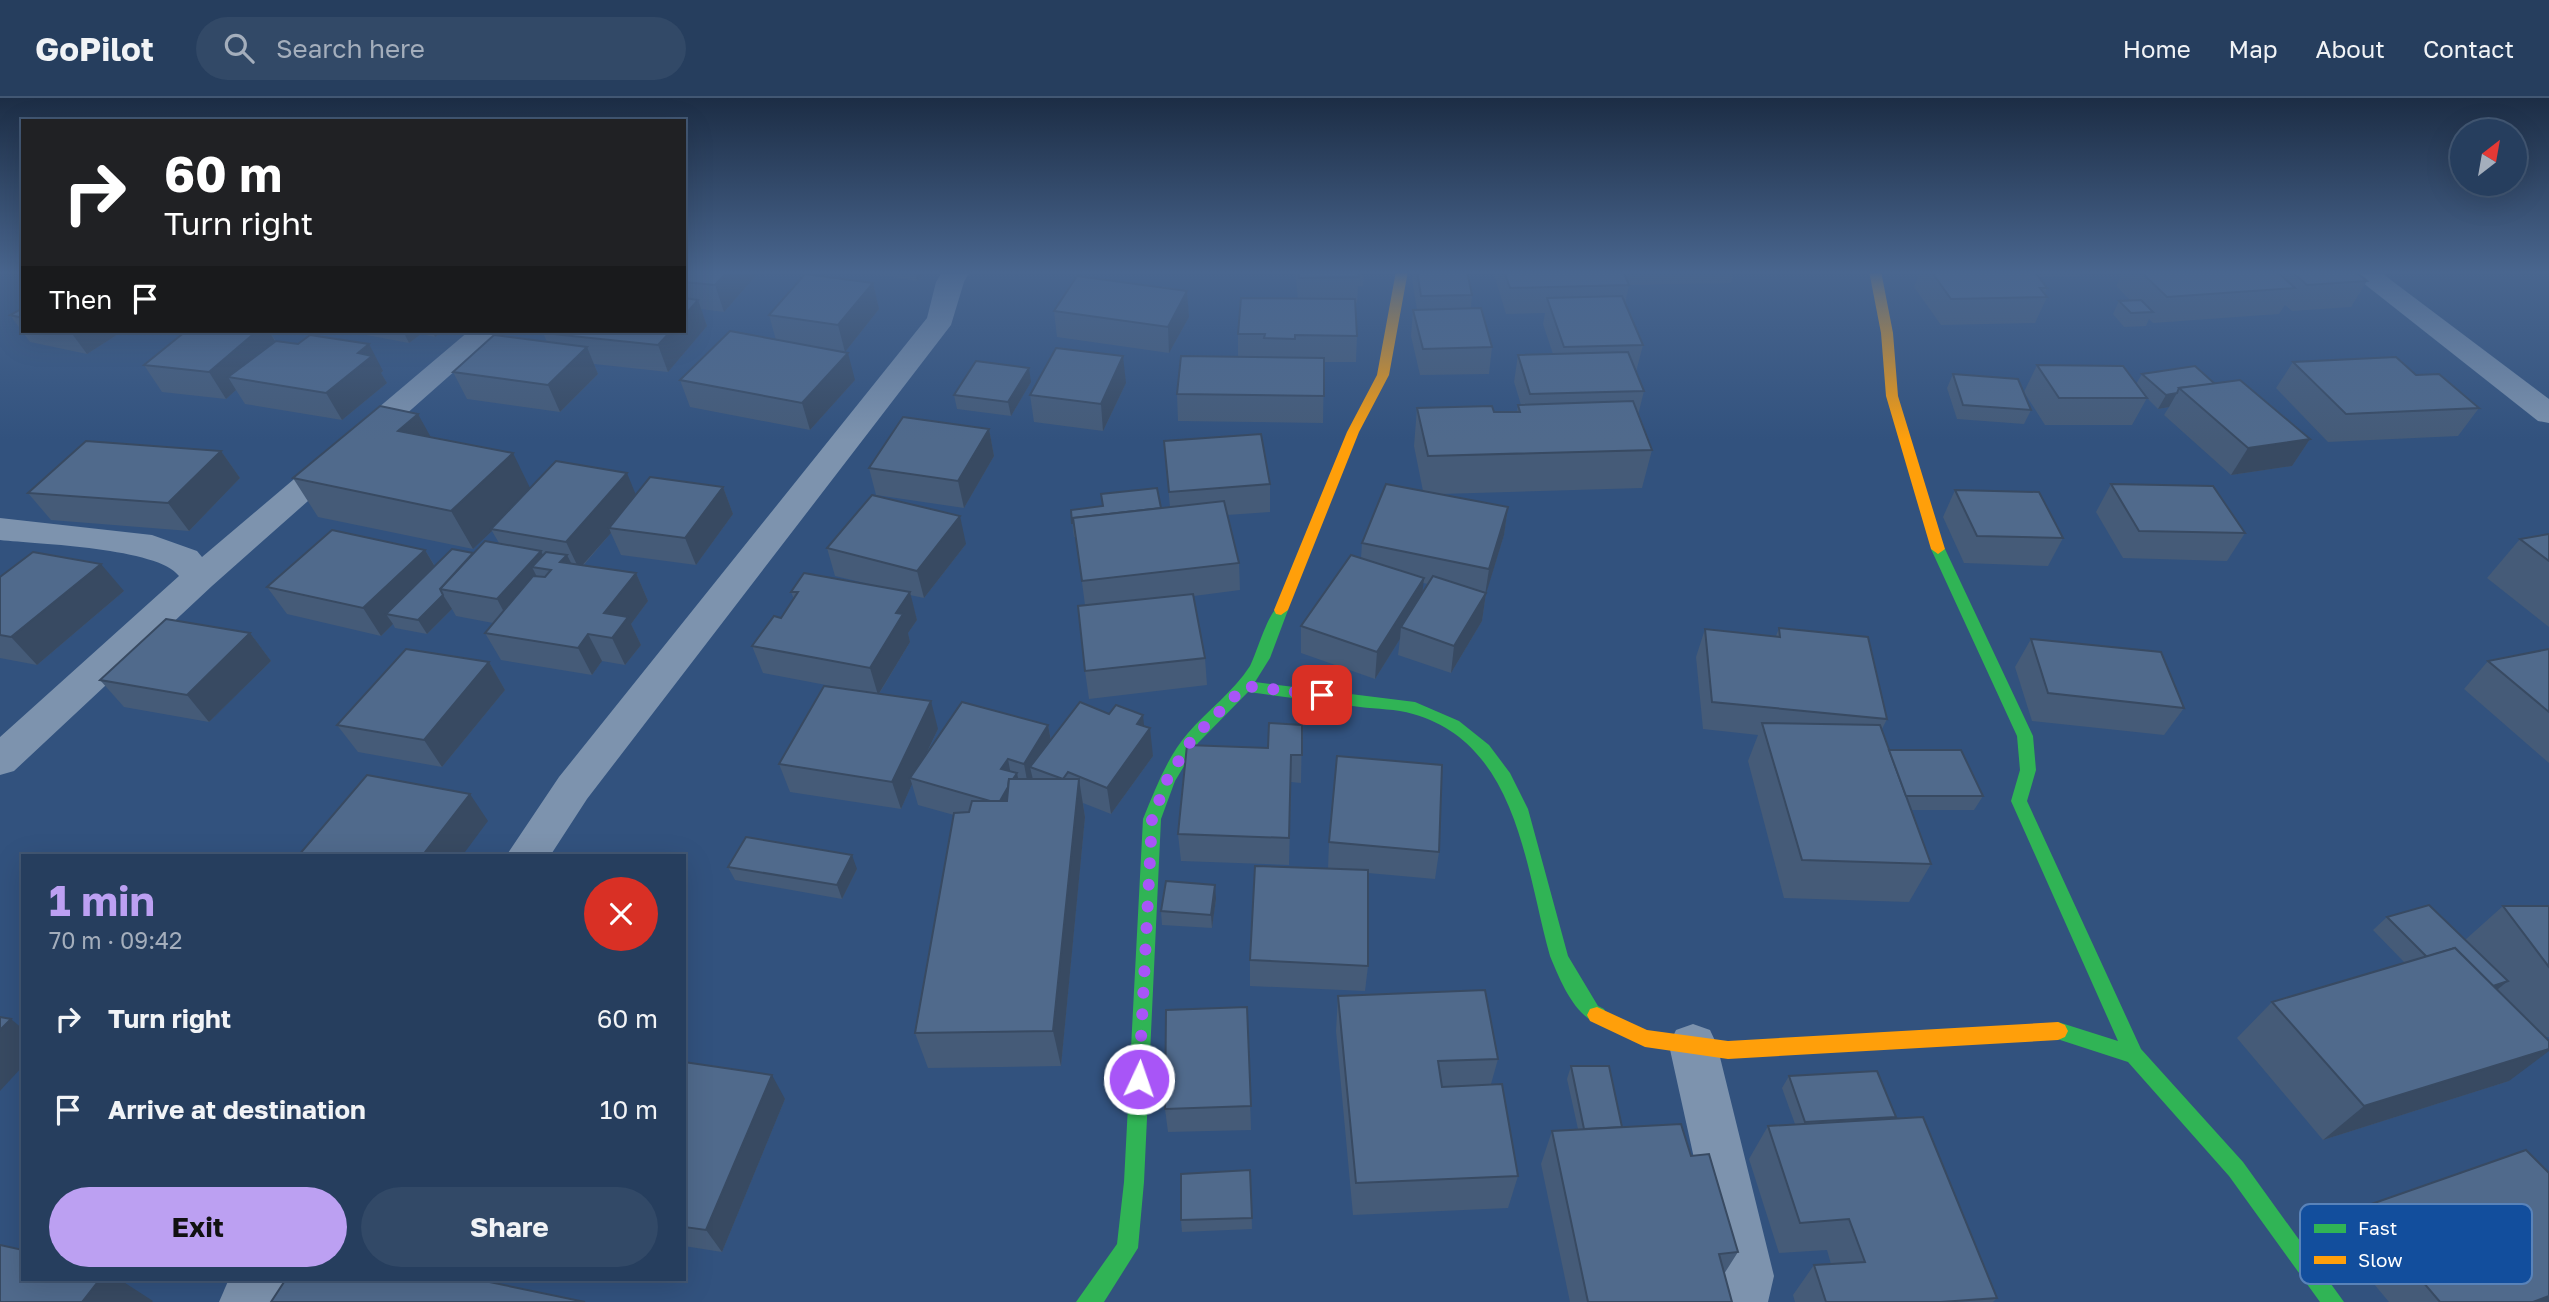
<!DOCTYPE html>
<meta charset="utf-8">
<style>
:root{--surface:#263e5e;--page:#324967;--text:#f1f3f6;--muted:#a4aebc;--line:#425773;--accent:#bca0f2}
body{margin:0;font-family:"Golos Text",sans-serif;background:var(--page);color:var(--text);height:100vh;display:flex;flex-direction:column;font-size:26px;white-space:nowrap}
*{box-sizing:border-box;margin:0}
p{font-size:23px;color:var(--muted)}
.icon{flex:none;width:38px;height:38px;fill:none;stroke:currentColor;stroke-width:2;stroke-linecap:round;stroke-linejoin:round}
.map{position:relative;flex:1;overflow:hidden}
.drawer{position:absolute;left:21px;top:756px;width:665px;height:427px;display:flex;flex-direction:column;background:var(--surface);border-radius:0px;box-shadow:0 7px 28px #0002,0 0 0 2px var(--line)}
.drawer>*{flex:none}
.hud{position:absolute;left:21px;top:21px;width:665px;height:214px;border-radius:0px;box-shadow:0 7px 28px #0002,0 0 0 2px var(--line);background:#202124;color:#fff;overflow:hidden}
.needle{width:46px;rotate:31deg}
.tools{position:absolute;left:2450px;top:21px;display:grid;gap:14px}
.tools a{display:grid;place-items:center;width:77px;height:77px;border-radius:50%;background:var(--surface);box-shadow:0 7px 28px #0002,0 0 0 2px var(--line);font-size:35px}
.pin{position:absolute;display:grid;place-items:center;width:60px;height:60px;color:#fff;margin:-30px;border-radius:14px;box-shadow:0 4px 10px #0006}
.me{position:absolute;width:77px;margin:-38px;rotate:3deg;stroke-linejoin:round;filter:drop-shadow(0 0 5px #0008)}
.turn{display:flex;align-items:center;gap:24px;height:147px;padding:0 28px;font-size:32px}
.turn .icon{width:91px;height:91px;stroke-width:2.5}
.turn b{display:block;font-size:49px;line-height:60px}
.then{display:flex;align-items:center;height:66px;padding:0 28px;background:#0003;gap:14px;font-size:26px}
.round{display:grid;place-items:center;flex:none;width:74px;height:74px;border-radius:37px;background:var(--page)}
.head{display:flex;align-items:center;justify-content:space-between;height:119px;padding:0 28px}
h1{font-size:42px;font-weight:700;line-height:52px;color:var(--accent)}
.primary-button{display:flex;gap:14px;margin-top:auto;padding:14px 28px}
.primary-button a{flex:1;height:80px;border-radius:42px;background:var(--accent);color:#111;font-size:28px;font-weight:700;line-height:80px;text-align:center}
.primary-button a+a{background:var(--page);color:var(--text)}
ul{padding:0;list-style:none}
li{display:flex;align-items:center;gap:21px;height:91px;padding:0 28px}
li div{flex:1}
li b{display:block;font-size:26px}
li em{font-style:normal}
header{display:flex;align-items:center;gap:42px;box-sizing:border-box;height:98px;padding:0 35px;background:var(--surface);border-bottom:2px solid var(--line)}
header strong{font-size:33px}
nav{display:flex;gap:38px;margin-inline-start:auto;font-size:24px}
.search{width:490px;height:63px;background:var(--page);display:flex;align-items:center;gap:18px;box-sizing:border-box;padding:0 24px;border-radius:38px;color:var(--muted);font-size:26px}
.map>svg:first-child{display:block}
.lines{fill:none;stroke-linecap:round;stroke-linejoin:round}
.street{fill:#7d93ae;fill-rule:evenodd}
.fast{fill:#30b455;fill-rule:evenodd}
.slow{fill:#ff9f0a;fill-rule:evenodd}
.wall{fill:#455b78;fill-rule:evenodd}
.shaded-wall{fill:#384a62}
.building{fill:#506a8c;stroke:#384a62;stroke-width:2}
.route{stroke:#a855f7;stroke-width:12;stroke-dasharray:0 21.6}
.key{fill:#124e9d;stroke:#5983ba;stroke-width:2}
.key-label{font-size:19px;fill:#fff}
</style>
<header>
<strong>GoPilot</strong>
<div class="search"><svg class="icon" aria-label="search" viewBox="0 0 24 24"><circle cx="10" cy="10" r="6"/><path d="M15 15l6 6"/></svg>Search here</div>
<nav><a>Home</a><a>Map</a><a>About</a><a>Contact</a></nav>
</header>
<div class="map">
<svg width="2549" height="1204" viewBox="0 0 2549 1204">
<rect width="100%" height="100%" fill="#32527e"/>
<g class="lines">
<g class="street">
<polygon points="943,173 970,173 964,184 951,227 587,701 550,758 506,758 559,679 927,220 936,184"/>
<polygon points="2348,173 2379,173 2549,301 2549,325 2538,323"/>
<path d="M469,233H500L212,488L14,673L0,677V639L179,478C159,450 38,446 0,442V420L152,437L197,453L202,459Z"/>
<polygon points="1693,926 1710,932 1717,947 1774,1178 1768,1204 1714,1204 1720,1178 1669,947 1676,932"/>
<polygon points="229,1181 286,1181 276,1204 219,1204"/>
</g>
<g class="fast">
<polygon points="1938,446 1945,451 2033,638 2036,672 2027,703 2141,951 2243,1064 2344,1204 2320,1204 2229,1078 2128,964 2051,939 2048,933 2051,927 2058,924 2118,943 2011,703 2020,672 2017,638 1931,451"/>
<path d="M1281,507L1288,512L1270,560L1255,584L1415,604L1459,623L1489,647L1510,675L1528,711L1568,858L1598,908L1604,911L1607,917L1604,923L1597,925C1574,917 1559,880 1550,858C1525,769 1518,646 1413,616C1396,611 1377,611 1360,609C1323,604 1286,599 1248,594L1198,645L1175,683L1161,721L1144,1084L1138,1150L1104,1204H1076L1117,1146L1124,1084L1143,721C1155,692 1167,659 1188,635C1208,612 1233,594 1250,568C1257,555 1269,510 1281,507Z"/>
</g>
<g class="slow">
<polygon points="1396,173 1408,173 1389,277 1359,334 1288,512 1281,517 1276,516 1274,512 1347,334 1377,277"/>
<polygon points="1869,173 1881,173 1893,235 1898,298 1945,451 1938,456 1931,451 1886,298 1881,235"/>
<polygon points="1597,909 1647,932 1728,943 2058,924 2065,927 2068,933 2065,939 2058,942 1728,961 1645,949 1590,923 1587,917 1590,911"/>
</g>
</g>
<g class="wall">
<polygon points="684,173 759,174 724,214 701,211 707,228 668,274 594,266 598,276 560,314 467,301 453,274 547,244 543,235 684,233"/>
<polygon points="856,173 926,173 917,183"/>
<polygon points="1295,173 1364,173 1363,188 1358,188 1357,205 1355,205 1357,238 1356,264 1324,264 1323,325 1178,323 1177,296 1238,259 1238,236 1298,201"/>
<polygon points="1412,173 1467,173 1472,197 1471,210 1492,249 1489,276 1420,277 1411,238 1413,212 1417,212 1412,181"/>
<path d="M1493,173H1734L1731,185L1629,187L1625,206L1643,247L1636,274L1644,293L1638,317L1652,352L1642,390L1441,396L1508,409L1504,437L1486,495L1482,523L1451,575L1398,557L1400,541L1375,581L1301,555V528L1361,460L1362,445L1423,393L1414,348L1417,310L1494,314H1517L1518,307H1521L1514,284L1518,257L1553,256L1543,226L1545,215L1506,216ZM1423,485L1428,486L1422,496Z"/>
<polygon points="1920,173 2083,173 2080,179 2039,179 2047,190 2044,196 2047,199 2035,225 1941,227 1914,189"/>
<polygon points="2123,173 2355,173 2367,183 2351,209 2292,213 2285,207 2279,216 2153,225 2149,221 2146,228 2124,229 2113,216 2119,203 2130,202 2116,188"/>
<polygon points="873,185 879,211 845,254 819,250 855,282 810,332 690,309 680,282 776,242 769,217"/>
<polygon points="1187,193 1189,219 1169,255 1057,239 1054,213"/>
<polygon points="23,210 23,233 123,233 87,256 30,244 10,217"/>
<polygon points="186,233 269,233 276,243 383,273 381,275 387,285 342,322 245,306 236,292 226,301 162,294 144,267"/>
<polygon points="345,233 444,233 435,239 421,236 409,245"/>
<polygon points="2293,264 2416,277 2479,310 2458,338 2328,344 2276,290"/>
<polygon points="2037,267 2136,286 2142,276 2215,286 2310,341 2292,368 2231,377 2164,317 2169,309 2158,311 2147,300 2132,327 2045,327 2024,294"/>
<polygon points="1953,276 2031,312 2024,326 1957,321 1947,290"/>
<polygon points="1031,284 1011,318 957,311 954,297"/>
<polygon points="1126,285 1103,333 1034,324 1030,297"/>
<polygon points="989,331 994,358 964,410 876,397 869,370"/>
<polygon points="431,339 530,390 636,396 723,389 733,416 696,467 621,457 611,435 583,468 636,475 648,503 631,526 641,547 625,567 602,563 592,577 501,562 485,535 493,525 456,518 452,511 427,536 395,530 393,526 381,538 287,516 267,489 425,452 435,468 499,445 492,433 473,451 318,419 293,380"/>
<polygon points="1164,343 1270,386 1270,414 1227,417 1239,465 1240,492 1194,498 1205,560 1207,587 1089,601 1085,573 1085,507 1076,439 1074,439 1071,412 1170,409"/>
<polygon points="221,353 240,380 189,433 51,422 28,395"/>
<polygon points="2111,386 2245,435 2227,463 2123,460 2096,414"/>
<polygon points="1955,392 2063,440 2048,468 1964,465 1943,419"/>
<polygon points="2549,436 2549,529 2487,480 2520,441"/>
<polygon points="966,446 924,500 910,497 917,522 908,535 910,544 879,596 938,631 926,657 1048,627 1051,642 1145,628 1153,658 1111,716 1083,705 1085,719 1061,968 928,970 915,935 954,717 918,707 912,686 901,711 790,694 779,666 847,591 763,575 752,548 781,520 794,501 791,494 873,487 835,478 827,450"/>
<polygon points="0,479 124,493 37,567 0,560"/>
<polygon points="1779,530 1887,621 1882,631 1889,652 1983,698 1974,712 1911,712 1931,766 1909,804 1784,800 1748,663 1758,637 1703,631 1696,559 1705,531 1776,538"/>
<polygon points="250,535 271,563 209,624 124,609 100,582"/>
<polygon points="2031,541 2184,610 2164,637 2032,623 2015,569"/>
<polygon points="2549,551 2549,665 2464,591 2488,563"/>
<polygon points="489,564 505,592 442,669 358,654 337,627"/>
<polygon points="1302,627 1301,685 1291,684 1289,767 1181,763 1178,736 1268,650"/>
<polygon points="1329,744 1439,754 1435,781 1368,775 1368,868 1365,893 1250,888 1250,862 1328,771"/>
<polygon points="728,769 857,771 842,801 735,782"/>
<polygon points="1216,801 1212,830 1162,827 1161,813"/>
<polygon points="2503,808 2549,808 2549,939 2545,939 2509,983 2323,1042 2237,940 2272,904 2405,865 2373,832 2387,819 2465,842"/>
<polygon points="1338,898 1498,961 1491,986 1518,1078 1508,1110 1353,1117 1336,933"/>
<polygon points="1247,909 1251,1032 1168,1034 1165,1011"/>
<polygon points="684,964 785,1001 722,1154 684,1148"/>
<polygon points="1571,968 1622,1029 1691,1058 1738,1154 1724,1176 1732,1204 1570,1204 1541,1066 1552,1033 1578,1031 1567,981"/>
<polygon points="1789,978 1896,1019 1895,1020 1997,1200 1993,1204 1795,1204 1793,1197 1814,1167 1831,1166 1827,1152 1779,1155 1749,1061 1768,1028 1795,1026 1782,990"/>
<polygon points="1250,1072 1252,1131 1182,1134 1181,1122"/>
<polygon points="2360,1110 2549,1204 2389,1204 2329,1132"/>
</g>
<g class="shaded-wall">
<polygon points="0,173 10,173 0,179"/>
<polygon points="728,173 759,174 724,214 715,187"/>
<polygon points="915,173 926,173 917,183"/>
<polygon points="873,185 879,211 845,254 838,227"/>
<polygon points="1187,193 1189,219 1169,255 1168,229"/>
<polygon points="698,202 707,228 668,274 658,247 671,233 684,233 684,218"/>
<polygon points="70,233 123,233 87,256"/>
<polygon points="257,233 269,233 281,253 228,279 236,292 226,301 209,274"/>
<polygon points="403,233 419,233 421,236 409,245"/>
<polygon points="432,233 444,233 435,239"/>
<polygon points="369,246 383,273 381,275 387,285 342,322 326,295 358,255"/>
<polygon points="587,249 598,276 560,314 548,287"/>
<polygon points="848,255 855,282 810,332 802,305"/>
<polygon points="1123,258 1126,285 1103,333 1101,306"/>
<polygon points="1029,270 1031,284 1011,318 1008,304"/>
<polygon points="2177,295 2169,309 2158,311 2166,297"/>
<polygon points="418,316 439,354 398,333"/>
<polygon points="989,331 994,358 964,410 958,383"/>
<polygon points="2310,341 2292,368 2231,377 2248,350"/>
<polygon points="221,353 240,380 189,433 168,405"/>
<polygon points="513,355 532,394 491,431 492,433 473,451 451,413"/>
<polygon points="627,375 638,402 609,430 611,435 579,471 566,444"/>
<polygon points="723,389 733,416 696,467 685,440"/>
<polygon points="1508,409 1504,437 1486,496 1486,495 1482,523 1451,575 1454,548 1485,497 1489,471"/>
<polygon points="960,418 966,446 924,500 917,473"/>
<polygon points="425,452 441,479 386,516 393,526 381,538 363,510"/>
<polygon points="541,453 551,472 532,469 544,493 512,529 497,501"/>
<polygon points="567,457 581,484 560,464"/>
<polygon points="101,466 124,493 37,567 11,539"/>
<polygon points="636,475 648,503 631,526 641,547 625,567 612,540 604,515"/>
<polygon points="1424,480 1421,508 1401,529 1400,541 1375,581 1377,554"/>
<polygon points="910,494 917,522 908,535 910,544 878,597 870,570 896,515"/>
<polygon points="443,497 452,511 427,536 418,522"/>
<polygon points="250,535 271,563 209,624 187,597"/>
<polygon points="588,536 602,563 592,577 578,550"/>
<polygon points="489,564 505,592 442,669 424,642"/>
<polygon points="931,603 938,631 914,681 910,680 912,686 901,711 892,684"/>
<polygon points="1143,617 1145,637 1150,630 1153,658 1111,716 1107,690 1137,626"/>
<polygon points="1048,627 1053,654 1030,669 1034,686 1029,693 1024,666"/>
<polygon points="1008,661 1012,683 1017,675 1023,703 998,705 1001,671"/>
<polygon points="1079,681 1085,719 1061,968 1053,933"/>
<polygon points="470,696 488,723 462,758 422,758"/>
<polygon points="852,757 857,771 842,801 837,787"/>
<polygon points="1215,787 1216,801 1212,830 1211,817"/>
<polygon points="2508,883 2492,896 2464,896"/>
<polygon points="11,921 23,931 23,968 0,993 0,932"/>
<polygon points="2549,951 2549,953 2509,983 2323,1042 2364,1008"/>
<polygon points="772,977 785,1001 722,1154 706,1132"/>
<polygon points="100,1181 119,1181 153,1203 152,1204 82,1204"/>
<polygon points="2549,1198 2549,1204 2533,1204"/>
</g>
<g class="building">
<polygon points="684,173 728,173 715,187 684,184"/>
<polygon points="1298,173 1358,173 1359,179 1299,180"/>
<polygon points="1417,173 1467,173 1472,197 1421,198"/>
<polygon points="1504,173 1623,173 1629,187 1510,190"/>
<polygon points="1931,173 2034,173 2047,190 2040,190 2047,199 1951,201"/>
<polygon points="2140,173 2276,173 2295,190 2167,199"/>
<polygon points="2291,173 2355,173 2367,183 2307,187"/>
<polygon points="805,176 873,185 838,227 769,217"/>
<polygon points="1077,178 1187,193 1168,229 1054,213"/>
<polygon points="1622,198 1643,247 1564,249 1547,200"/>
<polygon points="684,200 698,202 684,218"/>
<polygon points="1241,200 1355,201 1357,238 1295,237 1295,241 1264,240 1265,236 1238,236"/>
<polygon points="2141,202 2153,214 2131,215 2119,203"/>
<polygon points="23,210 23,220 10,217"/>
<polygon points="1481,210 1492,249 1423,251 1413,212"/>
<polygon points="186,233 257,233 209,274 144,267"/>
<polygon points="545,233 671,233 658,247 543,235"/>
<polygon points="730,233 848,255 802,305 680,282"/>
<polygon points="310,237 369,246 358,255 372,258 326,295 228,279 276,243 298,246"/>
<polygon points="494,237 587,249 548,287 453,274"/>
<polygon points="1056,250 1123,258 1101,306 1030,297"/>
<polygon points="1628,254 1644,293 1530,296 1518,257"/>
<polygon points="1181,258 1324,260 1324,298 1177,296"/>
<polygon points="2396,259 2416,277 2439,276 2479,310 2346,316 2293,264"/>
<polygon points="976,263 1029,270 1008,304 954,297"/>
<polygon points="2037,267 2123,268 2147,300 2059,300"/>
<polygon points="2195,268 2215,286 2179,290 2177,295 2166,297 2142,276"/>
<polygon points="1953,276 2018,281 2031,312 1963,307"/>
<polygon points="2240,282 2310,341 2248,350 2179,290"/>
<polygon points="1633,303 1652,352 1428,358 1417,310 1492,308 1494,314 1520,314 1518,307"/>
<polygon points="380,308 418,316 398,333 513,355 451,413 293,380"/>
<polygon points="903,319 989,331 958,383 869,370"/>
<polygon points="1261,336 1270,386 1169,394 1164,343"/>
<polygon points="86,343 221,353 168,405 28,395"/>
<polygon points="556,363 627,375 566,444 491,431"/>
<polygon points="650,379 723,389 685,440 609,430"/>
<polygon points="1386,386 1508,409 1489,471 1362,445"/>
<polygon points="2111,386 2213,388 2245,435 2139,433"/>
<polygon points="1157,390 1161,410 1073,420 1074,425 1072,425 1071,412 1103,408 1101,396"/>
<polygon points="1955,392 2039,394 2063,440 1977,438"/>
<polygon points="872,397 960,418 917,473 827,450"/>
<polygon points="1224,403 1239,465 1082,483 1073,420"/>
<polygon points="332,432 425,452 363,510 267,489"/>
<polygon points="2549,436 2549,463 2520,441"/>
<polygon points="485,443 541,453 497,501 440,491"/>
<polygon points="452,451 473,455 440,491 443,497 418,522 386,516"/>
<polygon points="33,454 101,466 11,539 0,537 0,479"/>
<polygon points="546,454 567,457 560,464 636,475 604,515 628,519 612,540 588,536 578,550 485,535 533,478 545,479 551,472 532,469"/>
<polygon points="1351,457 1424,480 1377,554 1301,528"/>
<polygon points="804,475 910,494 896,515 903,516 870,570 752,548 774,518 781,520 798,494 791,494"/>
<polygon points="1433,478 1486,495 1454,548 1401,529"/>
<polygon points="1193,496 1205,560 1085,573 1078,508"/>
<polygon points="166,521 250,535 187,597 100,582"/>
<polygon points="1779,530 1868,539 1887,621 1712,604 1705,531 1780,539"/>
<polygon points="2031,541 2161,554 2184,610 2048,595"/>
<polygon points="406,551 489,564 424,642 337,627"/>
<polygon points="2549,551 2549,614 2488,563"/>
<polygon points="824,588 931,603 892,684 779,666"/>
<polygon points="962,604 1048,627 1024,666 1008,661 1001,671 1017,675 1013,681 1009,681 1008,689 1000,703 990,703 910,680"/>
<polygon points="1080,604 1109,616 1116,607 1143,617 1137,626 1150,630 1107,690 1068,674 1063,681 1030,669"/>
<polygon points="1269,625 1302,627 1302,657 1291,657 1289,740 1178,736 1187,647 1268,650"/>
<polygon points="1762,625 1880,627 1931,766 1802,762"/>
<polygon points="1889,652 1961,652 1983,698 1906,698"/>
<polygon points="1337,658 1442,667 1439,754 1329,744"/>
<polygon points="367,677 470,696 422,758 298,758"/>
<polygon points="1009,681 1079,681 1053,933 915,935 954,715 969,714 972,703 1007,703"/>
<polygon points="746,739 852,757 837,787 728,769"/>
<polygon points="1255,768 1368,772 1368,868 1250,862"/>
<polygon points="1166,783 1215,787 1211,817 1161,813"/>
<polygon points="2429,807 2508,883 2493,888 2455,850 2427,859 2387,819"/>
<polygon points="2503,808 2549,808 2549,869"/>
<polygon points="2455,850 2549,943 2549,951 2364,1008 2272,904"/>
<polygon points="1485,892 1498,961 1438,963 1442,989 1502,986 1518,1078 1356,1085 1338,898"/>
<polygon points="1247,909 1251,1008 1165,1011 1166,912"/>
<polygon points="0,919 11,921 0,932"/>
<polygon points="684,964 772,977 706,1132 684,1129"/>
<polygon points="1571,968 1609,968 1622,1029 1584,1031"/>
<polygon points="1877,973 1896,1019 1805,1024 1789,978"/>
<polygon points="1923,1019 1997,1200 1941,1204 1826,1204 1814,1167 1865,1164 1849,1121 1800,1125 1768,1028"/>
<polygon points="1681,1026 1691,1058 1709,1056 1738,1154 1719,1156 1732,1204 1588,1204 1552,1033"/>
<polygon points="2526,1052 2549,1075 2549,1198 2533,1204 2440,1204 2360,1110"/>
<polygon points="1250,1072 1252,1120 1181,1122 1181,1076"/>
<polygon points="0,1147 23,1152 23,1181 100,1181 82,1204 0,1204"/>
<polygon points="286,1181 475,1181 585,1204 271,1204"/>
</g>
<linearGradient id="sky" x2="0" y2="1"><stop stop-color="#1c2d45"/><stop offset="0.51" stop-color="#49668f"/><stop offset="1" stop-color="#49668f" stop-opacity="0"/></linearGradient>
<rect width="2549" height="342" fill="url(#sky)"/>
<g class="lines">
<polyline class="route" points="1139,981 1152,721 1167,682 1192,641 1245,588 1322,597"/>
</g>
<rect x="2300" y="1106" width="232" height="80" rx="10" class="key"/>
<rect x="2314" y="1126" width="32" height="9" fill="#30b455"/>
<rect x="2314" y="1158" width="32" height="8" fill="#ff9f0a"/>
<g class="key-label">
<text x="2358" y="1137">Fast</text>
<text x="2358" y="1169">Slow</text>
</g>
</svg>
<div class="tools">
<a><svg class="needle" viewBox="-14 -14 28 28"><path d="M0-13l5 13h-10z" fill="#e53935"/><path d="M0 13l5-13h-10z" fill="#a4aebc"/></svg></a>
</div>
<div class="pin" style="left:1322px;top:597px;background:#d93025"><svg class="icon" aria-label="arrive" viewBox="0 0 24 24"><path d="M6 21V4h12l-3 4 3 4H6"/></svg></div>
<svg class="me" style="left:1139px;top:981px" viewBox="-20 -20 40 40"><circle r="17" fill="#a855f7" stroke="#fff" stroke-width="3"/><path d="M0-11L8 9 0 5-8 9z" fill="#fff"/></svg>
<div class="hud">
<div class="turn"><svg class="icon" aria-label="right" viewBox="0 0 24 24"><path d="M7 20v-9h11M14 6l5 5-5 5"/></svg><div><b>60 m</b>Turn right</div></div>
<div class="then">Then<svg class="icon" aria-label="arrive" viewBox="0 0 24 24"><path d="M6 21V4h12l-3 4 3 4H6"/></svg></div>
</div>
<section class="drawer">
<div class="head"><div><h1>1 min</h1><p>70 m · 09:42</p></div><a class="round" style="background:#d93025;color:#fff"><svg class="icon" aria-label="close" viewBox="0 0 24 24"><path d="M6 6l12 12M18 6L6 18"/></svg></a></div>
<ul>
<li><svg class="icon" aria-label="right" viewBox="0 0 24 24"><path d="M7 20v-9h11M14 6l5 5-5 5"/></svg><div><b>Turn right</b></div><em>60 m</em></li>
<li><svg class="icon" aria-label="arrive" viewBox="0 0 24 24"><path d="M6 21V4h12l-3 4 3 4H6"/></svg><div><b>Arrive at destination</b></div><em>10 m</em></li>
</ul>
<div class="primary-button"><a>Exit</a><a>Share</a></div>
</section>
</div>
